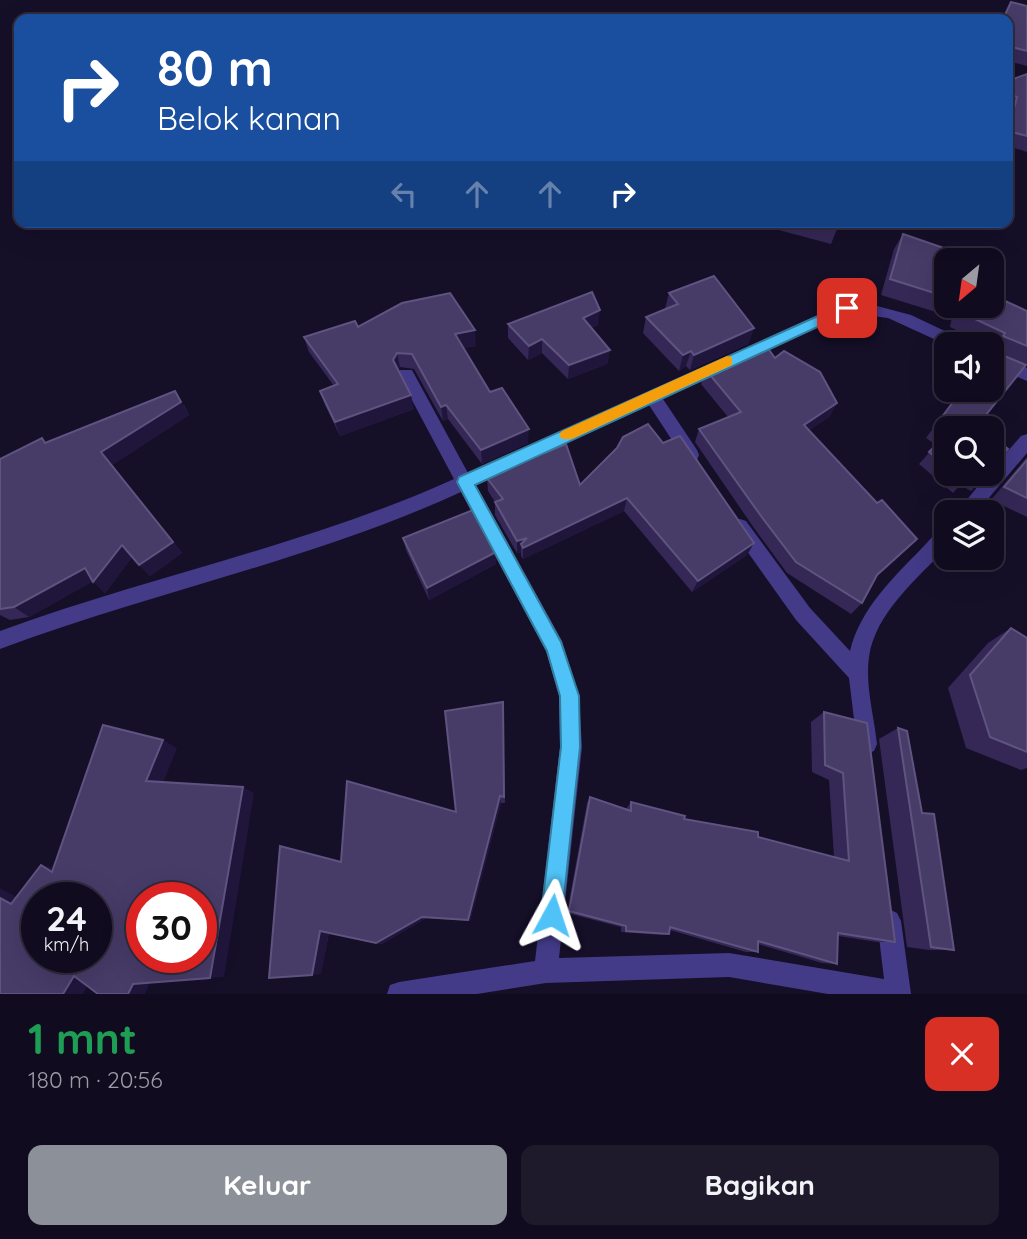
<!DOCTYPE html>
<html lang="id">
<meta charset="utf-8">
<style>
:root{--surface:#100b1e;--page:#1e192b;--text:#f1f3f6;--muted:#9c9ba4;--line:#302b3c;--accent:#8c9099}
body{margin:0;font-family:Quicksand,sans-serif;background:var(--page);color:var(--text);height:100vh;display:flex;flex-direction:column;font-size:26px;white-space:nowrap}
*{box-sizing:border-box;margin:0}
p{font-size:23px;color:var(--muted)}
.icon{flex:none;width:38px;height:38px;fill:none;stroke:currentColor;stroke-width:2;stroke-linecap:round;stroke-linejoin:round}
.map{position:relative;height:994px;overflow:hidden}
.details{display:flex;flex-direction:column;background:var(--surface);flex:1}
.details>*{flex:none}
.banner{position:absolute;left:14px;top:14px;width:999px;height:214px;border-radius:14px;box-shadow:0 7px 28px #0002,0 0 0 2px var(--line);background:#1a4fa0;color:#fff;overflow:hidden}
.needle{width:46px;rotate:209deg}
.tools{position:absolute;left:934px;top:248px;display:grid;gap:14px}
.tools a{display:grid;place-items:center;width:70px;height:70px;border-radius:14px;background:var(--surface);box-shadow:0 7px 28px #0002,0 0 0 2px var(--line);font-size:35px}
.speed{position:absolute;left:21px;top:882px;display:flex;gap:14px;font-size:35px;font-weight:700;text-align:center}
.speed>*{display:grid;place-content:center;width:91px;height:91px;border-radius:50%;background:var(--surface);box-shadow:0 7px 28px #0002,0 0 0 2px var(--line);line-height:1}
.speed small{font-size:18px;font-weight:400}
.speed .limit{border:10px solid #d22;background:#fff;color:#111}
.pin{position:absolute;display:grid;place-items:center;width:60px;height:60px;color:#fff;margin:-30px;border-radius:14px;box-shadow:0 4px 10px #0006}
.me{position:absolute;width:77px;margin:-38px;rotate:5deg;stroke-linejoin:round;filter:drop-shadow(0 0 5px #0008)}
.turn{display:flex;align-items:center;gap:24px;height:147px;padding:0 28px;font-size:32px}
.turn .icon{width:91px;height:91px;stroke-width:2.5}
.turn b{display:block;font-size:49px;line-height:60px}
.lanes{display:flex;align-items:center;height:66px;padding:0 28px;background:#0003;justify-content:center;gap:35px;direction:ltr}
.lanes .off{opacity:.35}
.round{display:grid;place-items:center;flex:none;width:74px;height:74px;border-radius:14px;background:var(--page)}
.head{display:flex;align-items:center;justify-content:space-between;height:119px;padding:0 28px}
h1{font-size:42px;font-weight:800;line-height:52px;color:#1e9e55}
.primary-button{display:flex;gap:14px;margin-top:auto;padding:14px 28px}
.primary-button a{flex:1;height:80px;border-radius:14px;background:var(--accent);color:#fff;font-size:28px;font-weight:800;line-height:80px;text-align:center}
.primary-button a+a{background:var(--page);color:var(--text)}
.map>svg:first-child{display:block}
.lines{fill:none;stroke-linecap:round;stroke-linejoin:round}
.minor{fill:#433a88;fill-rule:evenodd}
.wall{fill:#352856}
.shaded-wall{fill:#20163c}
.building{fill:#473b68;stroke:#5f5380;stroke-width:2;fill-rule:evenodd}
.route{fill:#4fc3f7;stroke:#337fa1;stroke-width:2}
.slow{fill:#f59e0b}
</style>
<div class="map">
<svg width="1027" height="994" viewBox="0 0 1027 994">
<rect width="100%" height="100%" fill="#150f28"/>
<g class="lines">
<g class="minor">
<path d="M862,302L911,315L966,341L969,345H947L888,318L849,313L663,399L697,450L699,455L697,460H685L649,405L476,485L562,641L579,696L582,747L559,958L729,953L884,979L877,921L881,913L889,909L897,913L901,921L911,994H828L729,977L546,983L477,994H387L390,985L399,982L535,961L560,747L559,696L546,651L461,492C313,560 152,592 0,649V631C150,576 308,545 454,479L398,374L400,370H412L468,473L842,304Z"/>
<polygon points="992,353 1027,368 1027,381 992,366"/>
<polygon points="1027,434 1027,453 976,513 956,513 988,474 992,474 992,469 1021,436"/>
<path d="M740,519L746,521L810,608L850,651C860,609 893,578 922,548C930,540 937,530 947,526V547C918,578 875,613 869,657C865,685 874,716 877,744L874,751L867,754L860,751L857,744L849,678L796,620L734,533L731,527L734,521Z"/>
</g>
</g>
<g class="wall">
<polygon points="1011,2 1027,6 1027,66 1008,61 1008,19 1002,19"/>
<polygon points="1027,74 1027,152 1008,146 1008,116 1010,110 1008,109 1008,81"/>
<polygon points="749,222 840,222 831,244"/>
<polygon points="903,234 947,261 947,306 992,306 1027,311 1027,365 947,429 947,474 987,474 971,491 960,485 953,493 919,464 936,445 926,438 961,390 992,390 992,349 993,347 992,345 988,345 950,327 952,317 881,295 894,249"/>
<polygon points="669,293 754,328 748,344 690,370 686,366 679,371 643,333 646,317 665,309"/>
<polygon points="508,324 598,325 591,328 610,350 607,364 568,379 542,353 528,360 508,338"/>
<polygon points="358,327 476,346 463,348 490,392 528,443 482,464 448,419 443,421 414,369 400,367 398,371 414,409 340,436 325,405 320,391 334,386 309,352 304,337"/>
<polygon points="775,358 837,403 829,417 809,430 877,503 917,539 876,577 862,603 851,614 787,573 754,528 695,442 699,429 728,417 701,384 706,370"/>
<polygon points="184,405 189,415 112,465 182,553 150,576 132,557 105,593 93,581 29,617 10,620 0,615 0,502 46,443"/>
<polygon points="617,448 747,555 692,592 624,511 523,559 521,556 521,552 517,553 495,515 495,502 488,491 487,478 494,475 494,466 545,453 580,485"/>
<polygon points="1027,457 1027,517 991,500"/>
<polygon points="403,538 496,564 429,600 406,550"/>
<polygon points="1011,628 1027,638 1027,768 1021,770 966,748 948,688 988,643"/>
<polygon points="503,702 505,803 501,803 470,921 426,918 382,944 376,943 329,933 321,974 341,862 456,812"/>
<polygon points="824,712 895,942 877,942 838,936 837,964 822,963 758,944 758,952 746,952 670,930 669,934 662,935 621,932 621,927 567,913 587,803 590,797 626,809 631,802 684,819 758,837 834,857 829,780 812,772 811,722"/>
<polygon points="898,728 922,813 954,950 929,950 907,947 879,739"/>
</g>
<g class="shaded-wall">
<polygon points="600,310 598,325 581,333 583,318"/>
<polygon points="754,328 748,344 690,370 694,355"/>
<polygon points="475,330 476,346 457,349 455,334"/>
<polygon points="542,339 542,353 528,360 529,346"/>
<polygon points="610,350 607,364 568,379 569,365"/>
<polygon points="691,351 686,366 679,371 683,355"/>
<polygon points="397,353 400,367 396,375 393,360"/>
<polygon points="175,391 189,415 112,465 182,553 150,576 139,565 101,452"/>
<polygon points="411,395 414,409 340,436 335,422"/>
<polygon points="837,403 829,417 796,438 804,425"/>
<polygon points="446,405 448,419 443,421 441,407"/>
<polygon points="529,429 528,443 482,464 481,450"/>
<polygon points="627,498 624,511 523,559 523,548 521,544 521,552 517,553 517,541"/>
<polygon points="754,543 747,555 692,592 698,581"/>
<polygon points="122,545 133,556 105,593 93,582 95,580 29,617 14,607"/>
<polygon points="496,552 496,564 429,600 427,588"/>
<polygon points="163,740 177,748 161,788 146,781"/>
<polygon points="243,787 254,793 224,977 210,978"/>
<polygon points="500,796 501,803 470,921 468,920"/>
<polygon points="41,865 61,869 52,872"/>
<polygon points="0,888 33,906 11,904 0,898"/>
<polygon points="422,917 426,918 382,944 376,943"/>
<polygon points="320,931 329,931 321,974 312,975"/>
<polygon points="93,975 83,994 63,994 74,976"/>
<polygon points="150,982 145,994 128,994 133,984"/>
</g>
<g class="building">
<polygon points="1011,2 1027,6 1027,51 1008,46 1008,19 1003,19"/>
<polygon points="1027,74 1027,136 1008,131 1017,97 1008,94 1008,81"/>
<polygon points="816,222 840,222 838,228"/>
<polygon points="903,234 970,257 971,261 947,261 947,297 890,279"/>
<polygon points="714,276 754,328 694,355 691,351 683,355 646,317 678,304 669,293"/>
<polygon points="592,292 600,310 583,318 610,350 569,365 542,339 529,346 508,324"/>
<polygon points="450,293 475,330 455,334 490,392 502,388 529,429 481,450 446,405 441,407 412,354 397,353 393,360 411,395 335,422 320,391 338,384 304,337 355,321 358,327 402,303"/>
<polygon points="992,295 1027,311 1027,346 1003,336 1005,333 960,312 962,306 992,306"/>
<polygon points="1001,339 1002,355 1026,365 977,426 980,429 947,429 947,432 936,425 962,390 992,390 992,350"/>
<polygon points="764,343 775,358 784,351 820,372 837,403 804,425 877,503 882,500 917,539 877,575 862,603 796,562 761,516 699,429 741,412 706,370"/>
<polygon points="175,391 181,402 101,452 173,542 139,565 122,545 93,582 85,568 14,607 0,609 0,459 42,438 45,443"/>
<polygon points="648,424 663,443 680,436 754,543 698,581 627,498 523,548 521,544 527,538 517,541 495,502 503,499 487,478 499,473 494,466 540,445 545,453 566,444 580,485 617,448 623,437"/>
<polygon points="947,434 947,466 929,452"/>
<polygon points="992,437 1008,449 992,467"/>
<polygon points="1027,460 1027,498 1004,487"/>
<polygon points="957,474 971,474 965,480"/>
<polygon points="974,474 987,474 983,478"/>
<polygon points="473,510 496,552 427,588 403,538"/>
<polygon points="1011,628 1027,638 1027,752 990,737 970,675"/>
<polygon points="503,702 504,797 500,796 468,920 422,917 376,943 320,931 312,975 269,978 280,846 341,862 347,781 456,812 445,711"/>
<polygon points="824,712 867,723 895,942 838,933 837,964 758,941 758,952 670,927 669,934 626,931 626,926 569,911 590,797 631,811 631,802 685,816 684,819 758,832 758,837 849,861 843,773 825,765"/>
<path d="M103,725L163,740L146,781L243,787L210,978L133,984L128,994H98L74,976L63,994H0V898L11,904L41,865L52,872ZM37,898H96V957H37ZM142,898H201V957H142Z"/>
<polygon points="898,728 907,731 922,813 934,814 954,950 931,947"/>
</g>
<polygon class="route" points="847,303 854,308 852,311 475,485 561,642 579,696 580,747 562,915 559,923 552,926 544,923 541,915 561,747 560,696 547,651 457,482 459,477"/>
<polygon class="slow" points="727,356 732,357 732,365 572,439 562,439 559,435 562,431"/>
</svg>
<div class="tools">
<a><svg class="needle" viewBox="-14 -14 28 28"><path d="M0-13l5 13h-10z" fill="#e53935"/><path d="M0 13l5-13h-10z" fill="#9c9ba4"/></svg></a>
<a><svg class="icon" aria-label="sound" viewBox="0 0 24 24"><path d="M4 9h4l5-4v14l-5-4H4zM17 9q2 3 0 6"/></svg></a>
<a><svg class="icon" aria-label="search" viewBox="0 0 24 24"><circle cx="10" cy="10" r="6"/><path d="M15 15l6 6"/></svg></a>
<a><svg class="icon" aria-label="layers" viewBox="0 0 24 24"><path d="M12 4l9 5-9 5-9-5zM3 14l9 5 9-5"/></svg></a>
</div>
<div class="speed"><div>24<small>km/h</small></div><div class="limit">30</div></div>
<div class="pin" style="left:847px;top:308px;background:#d93025"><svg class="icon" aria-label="arrive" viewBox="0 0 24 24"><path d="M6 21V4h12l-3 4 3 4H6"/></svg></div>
<svg class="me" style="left:552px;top:915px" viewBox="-20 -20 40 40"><path d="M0-17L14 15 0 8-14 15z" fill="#4fc3f7" stroke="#fff" stroke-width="4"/></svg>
<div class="banner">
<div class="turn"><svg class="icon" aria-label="right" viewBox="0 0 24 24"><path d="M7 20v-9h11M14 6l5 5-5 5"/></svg><div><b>80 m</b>Belok kanan</div></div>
<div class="lanes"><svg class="icon off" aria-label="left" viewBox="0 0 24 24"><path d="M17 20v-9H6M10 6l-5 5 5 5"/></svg><svg class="icon off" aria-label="ahead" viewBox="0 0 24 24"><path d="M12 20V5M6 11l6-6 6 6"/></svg><svg class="icon off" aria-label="ahead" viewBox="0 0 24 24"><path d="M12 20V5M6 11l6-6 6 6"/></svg><svg class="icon" aria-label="right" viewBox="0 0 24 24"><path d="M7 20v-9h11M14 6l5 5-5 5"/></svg></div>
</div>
</div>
<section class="details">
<div class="head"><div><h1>1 mnt</h1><p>180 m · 20:56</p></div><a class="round" style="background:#d93025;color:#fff"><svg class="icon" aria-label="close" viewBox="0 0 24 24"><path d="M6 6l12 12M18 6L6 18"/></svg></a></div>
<div class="primary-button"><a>Keluar</a><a>Bagikan</a></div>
</section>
